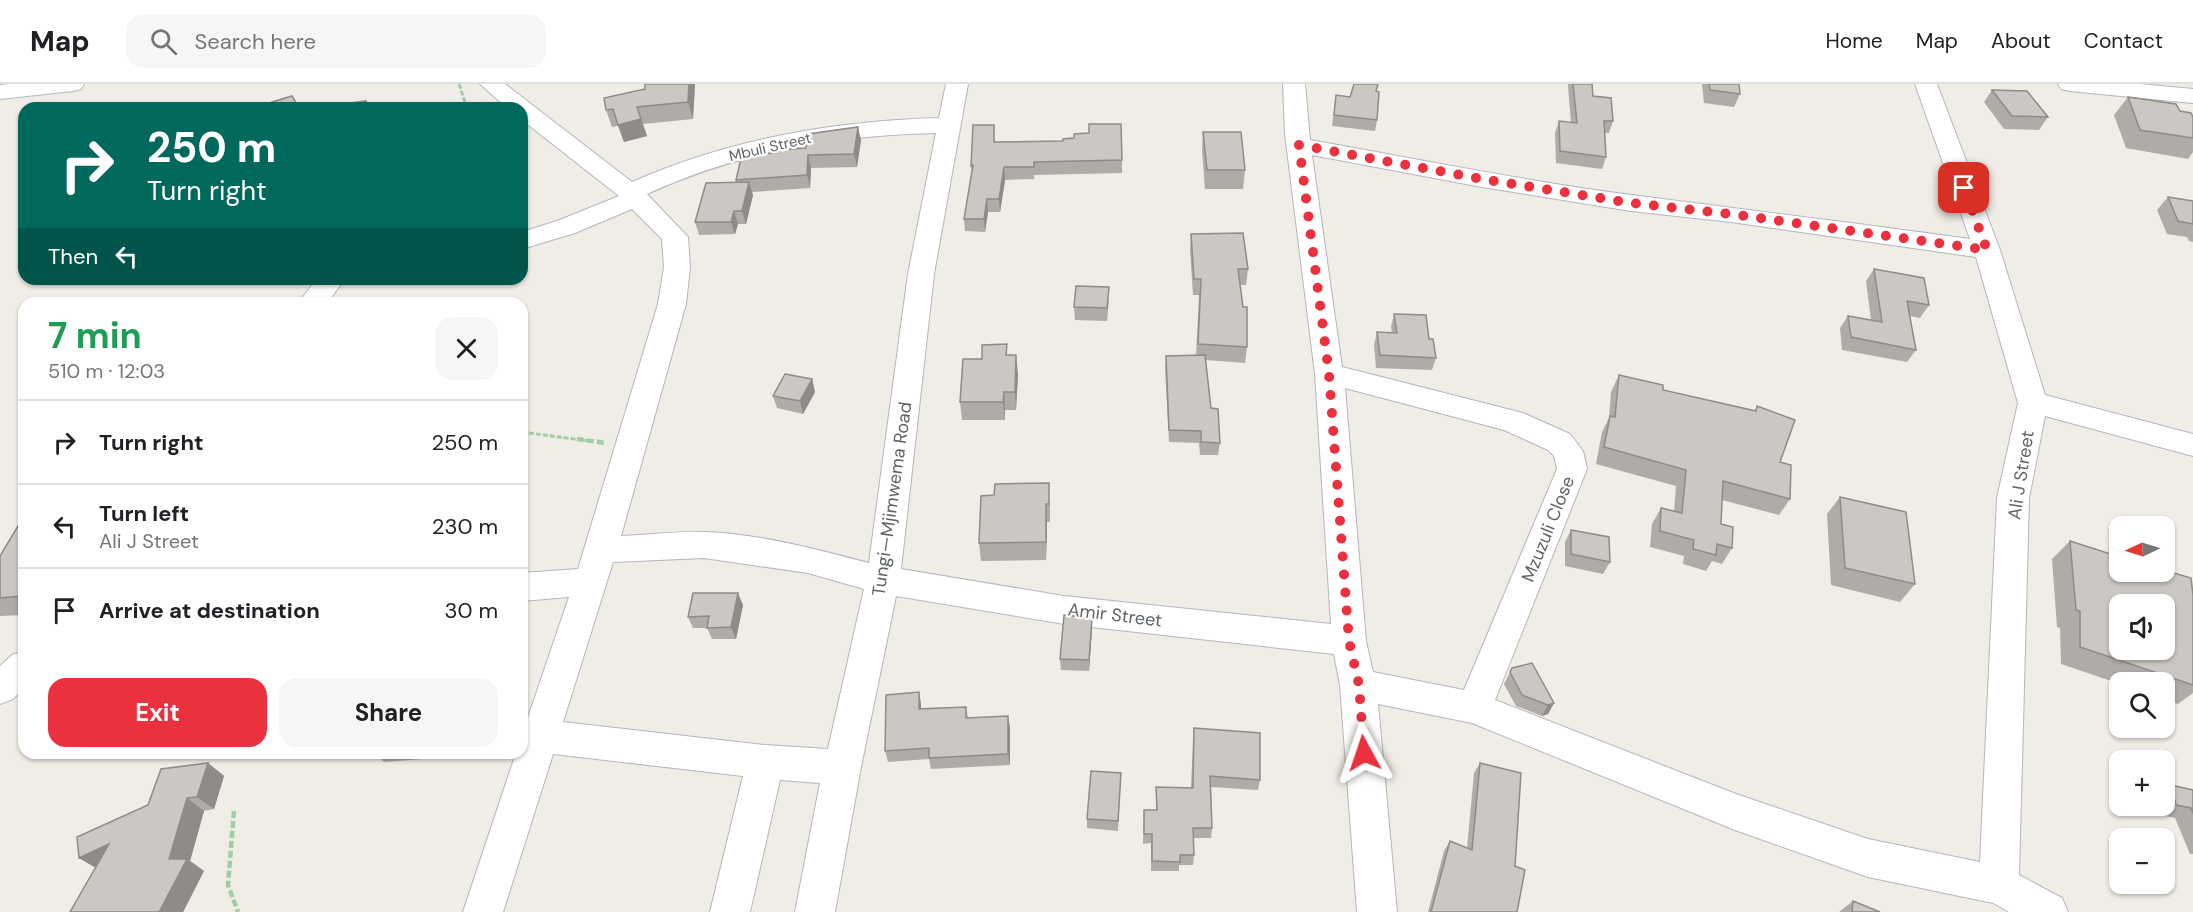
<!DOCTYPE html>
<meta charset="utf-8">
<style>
:root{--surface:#fff;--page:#f6f6f6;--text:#202124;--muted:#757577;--line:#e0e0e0;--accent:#eb313d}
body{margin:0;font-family:"DM Sans",sans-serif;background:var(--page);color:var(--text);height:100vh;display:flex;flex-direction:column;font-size:22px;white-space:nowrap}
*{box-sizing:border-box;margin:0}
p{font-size:20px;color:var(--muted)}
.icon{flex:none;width:33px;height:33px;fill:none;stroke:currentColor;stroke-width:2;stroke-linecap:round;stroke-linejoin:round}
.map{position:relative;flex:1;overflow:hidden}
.sheet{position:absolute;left:18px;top:213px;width:510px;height:462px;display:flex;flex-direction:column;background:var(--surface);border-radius:18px;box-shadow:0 2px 4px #0004}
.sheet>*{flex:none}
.guide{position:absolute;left:18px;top:18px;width:510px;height:183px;border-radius:18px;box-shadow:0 2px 4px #0004;background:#00695c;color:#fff;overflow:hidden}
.needle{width:39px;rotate:266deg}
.tools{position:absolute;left:2109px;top:432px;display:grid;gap:12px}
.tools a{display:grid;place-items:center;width:66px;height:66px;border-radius:12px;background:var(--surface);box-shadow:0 2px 4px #0004;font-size:30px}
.pin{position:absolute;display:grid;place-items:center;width:51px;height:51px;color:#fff;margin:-26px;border-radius:12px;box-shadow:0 3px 9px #0006}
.me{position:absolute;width:66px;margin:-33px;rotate:355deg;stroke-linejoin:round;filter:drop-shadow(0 0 4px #0008)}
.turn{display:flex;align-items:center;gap:21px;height:126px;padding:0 30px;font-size:27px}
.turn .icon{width:78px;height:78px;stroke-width:2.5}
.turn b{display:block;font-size:42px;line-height:51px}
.then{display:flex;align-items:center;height:57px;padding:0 30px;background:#0003;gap:12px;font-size:22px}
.round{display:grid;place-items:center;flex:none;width:63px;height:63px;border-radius:18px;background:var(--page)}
.headline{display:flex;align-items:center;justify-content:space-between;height:102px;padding:0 30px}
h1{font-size:36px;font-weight:700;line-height:45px;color:#1e9e55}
.cta{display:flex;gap:12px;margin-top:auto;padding:12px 30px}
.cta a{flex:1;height:69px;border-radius:18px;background:var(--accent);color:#fff;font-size:24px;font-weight:700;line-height:69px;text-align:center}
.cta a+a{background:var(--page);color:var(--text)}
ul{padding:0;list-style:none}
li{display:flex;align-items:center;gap:18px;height:84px;padding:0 30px;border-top:2px solid var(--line)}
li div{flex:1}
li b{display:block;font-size:22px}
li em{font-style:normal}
header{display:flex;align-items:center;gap:36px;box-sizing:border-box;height:84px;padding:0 30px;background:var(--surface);border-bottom:2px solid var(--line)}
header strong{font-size:28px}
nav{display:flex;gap:33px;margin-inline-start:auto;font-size:21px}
.search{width:420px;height:54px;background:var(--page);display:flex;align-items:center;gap:15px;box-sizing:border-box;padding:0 21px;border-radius:18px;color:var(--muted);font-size:22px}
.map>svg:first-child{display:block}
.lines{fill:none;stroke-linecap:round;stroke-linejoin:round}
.minor-casing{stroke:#b3b7bb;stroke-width:2}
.path-far1{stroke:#9fcda5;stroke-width:3;stroke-dasharray:5 2;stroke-linecap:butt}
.path{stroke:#9fcda5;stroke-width:4.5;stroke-dasharray:7 3;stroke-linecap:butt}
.minor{fill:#fff;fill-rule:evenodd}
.wall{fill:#afaba7}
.shaded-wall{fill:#8e8b88}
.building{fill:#cbc7c2;stroke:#8e8b88;stroke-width:1.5;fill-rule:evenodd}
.route{stroke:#eb313d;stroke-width:10;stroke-dasharray:0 18}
.labels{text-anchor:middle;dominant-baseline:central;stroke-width:4.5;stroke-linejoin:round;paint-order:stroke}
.far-street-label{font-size:15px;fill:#5d6366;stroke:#fff}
.street-label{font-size:18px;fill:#5d6366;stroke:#fff}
</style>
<header>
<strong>Map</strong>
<div class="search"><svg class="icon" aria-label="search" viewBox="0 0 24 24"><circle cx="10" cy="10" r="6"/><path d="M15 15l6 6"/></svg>Search here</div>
<nav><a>Home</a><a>Map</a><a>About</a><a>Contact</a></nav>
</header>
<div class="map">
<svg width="2193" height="828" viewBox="0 0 2193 828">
<rect width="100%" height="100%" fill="#f0ece6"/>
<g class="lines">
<defs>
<g id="minor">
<polygon points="10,0 84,0 81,5 73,7 0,15 0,1"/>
<path d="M480,0H505L632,98C729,55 834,37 939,34L946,0H968L934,190L901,485L1064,512L1331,540L1315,290L1285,50L1283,0H1305L1310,56C1417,75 1524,97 1632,111C1745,126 1857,139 1970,155L1915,0H1937L2000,166L2045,311L2193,350V372L2045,332L2029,414L2019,791L2062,814L2068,828H2009L1993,819L1868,793L1735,746L1472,639L1378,620L1397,828H1357L1340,601L1334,570L1064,540L896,512L861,683L835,828H795L820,699L780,696L750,828H710L743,692L553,670L503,828H463L516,669H522V651L569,513L522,517V489L578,485L658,220L664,183L662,155L632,125L575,149L522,165V148L557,137L619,112L522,36V24H507ZM936,49L908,190L869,479C815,465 760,450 705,448C677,447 649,451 621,452L686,220L690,183L688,153L647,110C738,68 836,51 936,49ZM1312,71L1482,103L1631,127L1731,138L1976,173L2018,319L1997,414L1980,778L1868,755L1736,710L1495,616L1587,385L1583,367L1570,350L1523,329L1342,283ZM1345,304L1504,346L1548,366L1554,372L1557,385L1464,606L1373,588L1366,557ZM704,474L808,489L864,505L828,665L765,661L563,638L613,478Z"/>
<polygon points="2058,0 2140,0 2193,5 2193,19 2069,7 2061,5"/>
<polygon points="317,195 345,195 327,219 298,219"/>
<polygon points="24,567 24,604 13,615 0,620 0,582 12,571"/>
</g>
</defs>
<use href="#minor" class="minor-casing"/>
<g class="path-far1">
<polyline points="459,0 467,24"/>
<polyline points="522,348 589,357"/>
</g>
<g class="path">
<polyline points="577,355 606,359"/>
<polyline points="234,727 228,801 238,828"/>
</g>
<use href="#minor" class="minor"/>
</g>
<g class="wall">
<polygon points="645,0 695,0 693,35 643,40 647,52 624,58 618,42 612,43 606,26 645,5"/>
<polygon points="1568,0 1592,0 1593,12 1613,37 1609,49 1605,49 1606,73 1602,85 1556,79 1555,49 1559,37 1571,39 1568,2"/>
<polygon points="1702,0 1739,0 1740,10 1734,23 1704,19"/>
<polygon points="1992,6 2048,33 2039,46 2004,45 1984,18"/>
<polygon points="1376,7 1377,36 1375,47 1332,42 1336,11 1350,13"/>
<polygon points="2128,13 2180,27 2193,33 2193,68 2188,75 2126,64 2114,31"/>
<polygon points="1203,48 1245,86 1243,105 1205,105 1202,67"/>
<polygon points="995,54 995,58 1122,76 1122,89 1034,91 1034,95 1005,96 1000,128 988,128 985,148 965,147 964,135 972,90 971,82"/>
<polygon points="861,56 857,83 811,84 810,104 752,108 753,111 746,140 738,140 735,150 699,151 695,138 736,98 736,96 776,69"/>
<polygon points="2168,113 2193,117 2193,158 2189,157 2187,153 2167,150 2157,126"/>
<polygon points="1191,150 1248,185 1246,201 1240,201 1247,263 1245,279 1206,276 1211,324 1220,359 1218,371 1200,371 1199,359 1169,358 1165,285 1166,272 1196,272 1199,211 1193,211 1190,166"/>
<polygon points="1874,185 1929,221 1920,234 1910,232 1916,266 1907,278 1842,266 1840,244 1848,232 1871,236 1866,197"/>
<polygon points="1109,216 1107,237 1075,236 1074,223"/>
<polygon points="1394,230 1429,255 1436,274 1432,286 1376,284 1374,261 1377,248 1392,249 1391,243"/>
<polygon points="1008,271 1018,290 1016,326 1005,326 1005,336 962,336 960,318 982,275"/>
<polygon points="1619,291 1663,306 1755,327 1757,322 1780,378 1790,415 1779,431 1722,416 1721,440 1732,464 1722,480 1712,477 1706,487 1683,480 1684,472 1650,463 1652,440 1661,424 1674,427 1676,402 1596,380 1602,348 1609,334 1611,308"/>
<polygon points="812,295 815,308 803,330 777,324 773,312"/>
<polygon points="1840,413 1915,500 1900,518 1831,501 1827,430"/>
<polygon points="1050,417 1050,438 1047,438 1046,476 981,477 979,459"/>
<polygon points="24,437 24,531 0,532 0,472"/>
<polygon points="1571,446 1610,478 1603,490 1565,482 1565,458"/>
<polygon points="2070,457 2193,511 2193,609 2178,620 2164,615 2164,598 2120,598 2120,600 2061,580 2060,544 2057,543 2052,475"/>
<polygon points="743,521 736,555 712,555 707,544 693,544 688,533"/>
<polygon points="1092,545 1089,587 1061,586 1060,575"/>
<polygon points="1512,584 1554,619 1548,630 1542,632 1516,622 1504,600"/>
<polygon points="921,620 921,624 966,623 968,634 1010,643 1010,681 931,685 929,675 888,678 885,667"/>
<polygon points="1194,644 1260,696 1258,706 1211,703 1212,744 1211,754 1194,754 1194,771 1193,781 1179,781 1179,787 1151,787 1151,759 1143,760 1144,726 1156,726 1156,703 1191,704 1193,655"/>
<polygon points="375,669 424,669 423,675 384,678"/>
<polygon points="208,679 224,692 214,725 204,727 190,777 204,787 183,828 70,828 96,784 79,774 148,721"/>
<polygon points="1480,679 1515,782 1517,828 1428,828 1444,767 1450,757 1467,764 1474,689"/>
<polygon points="1121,689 1118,747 1087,744 1087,735"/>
<polygon points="2171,701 2193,706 2193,770 2190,770 2175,734 2160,731 2158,722 2164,722 2164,705"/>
<polygon points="1853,817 1880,828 1839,828"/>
</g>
<g class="shaded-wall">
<polygon points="689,0 695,0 693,35 688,18"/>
<polygon points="366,17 370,24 364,24"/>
<polygon points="641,35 647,52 624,58 618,41"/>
<polygon points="858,43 861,56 857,83 854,70"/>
<polygon points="808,71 811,84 810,104 807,91"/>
<polygon points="1004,83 1005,96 1000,128 999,115"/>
<polygon points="749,98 753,111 746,140 742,127"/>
<polygon points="987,115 988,128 985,148 984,135"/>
<polygon points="734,127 738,140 735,150 731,138"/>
<polygon points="1016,271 1018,290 1016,326 1015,308"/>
<polygon points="812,295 815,308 803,330 800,317"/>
<polygon points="1004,308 1005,326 1005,336 1003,318"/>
<polygon points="1046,420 1047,438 1046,476"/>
<polygon points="738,509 743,521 736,555 731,543"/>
<polygon points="1092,534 1092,545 1089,587 1089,576"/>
<polygon points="919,608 921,620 921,636 919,625"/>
<polygon points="1554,619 1548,630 1542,632 1548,621"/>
<polygon points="1008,632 1010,643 1010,681 1008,670"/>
<polygon points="417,669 424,669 423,675"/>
<polygon points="208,679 224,692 214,725 197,713"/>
<polygon points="187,714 204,727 190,777 204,787 183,828 159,828 169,775"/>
<polygon points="109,760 98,785 79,774"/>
</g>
<g class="building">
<polygon points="645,0 689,0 688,18 637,23 641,35 618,41 613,25 606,26 604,14 645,5"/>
<polygon points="1354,0 1378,0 1376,7 1379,8 1377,36 1334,31 1336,11 1350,13"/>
<polygon points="1573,0 1592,0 1593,12 1611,14 1613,37 1604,37 1606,73 1560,67 1559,37 1577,39"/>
<polygon points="1709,0 1739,0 1740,10 1710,6"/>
<polygon points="1992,6 2027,7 2048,33 2012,32"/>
<polygon points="292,12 299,24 275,24 272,18"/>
<polygon points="2128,13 2176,20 2180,27 2191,29 2193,33 2193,54 2140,46"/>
<polygon points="366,17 364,24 313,24"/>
<polygon points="1089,40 1121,40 1122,76 1034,78 1034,83 1004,83 999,115 987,115 984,135 964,135 973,81 971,82 973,41 994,41 994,58 1063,57 1063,55 1074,54 1074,50 1089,49"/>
<polygon points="858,43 854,70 808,71 807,91 736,96 742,70 776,69 776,66 806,64 808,50"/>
<polygon points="1203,48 1241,48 1245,86 1207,86"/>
<polygon points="749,98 742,127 734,127 731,138 695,138 706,99"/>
<polygon points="2168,113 2193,117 2193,140 2178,137"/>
<polygon points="1243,149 1248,185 1238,185 1243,223 1247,223 1247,263 1198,260 1201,195 1194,195 1191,150"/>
<polygon points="1874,185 1924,194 1929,221 1907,217 1916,266 1851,253 1848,232 1882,238"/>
<polygon points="1076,202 1109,203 1107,224 1074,223"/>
<polygon points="1394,230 1426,231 1429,255 1433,255 1436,274 1380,271 1377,248 1397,249"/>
<polygon points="1007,260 1006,271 1016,271 1015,308 1004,308 1003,318 960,318 963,275 982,275 982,261"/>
<polygon points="1205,271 1211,324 1218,325 1220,359 1201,358 1201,347 1169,346 1166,272"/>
<polygon points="785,290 812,295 800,317 773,312"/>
<polygon points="1619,291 1663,301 1663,306 1756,327 1757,322 1795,336 1780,378 1791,381 1790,415 1723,397 1721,440 1733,443 1732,464 1717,460 1716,471 1693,465 1694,456 1660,447 1661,424 1682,429 1686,386 1604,363 1610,332 1615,333"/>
<polygon points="1049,399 1049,420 1046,420 1046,458 979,459 981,412 994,411 995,400"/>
<polygon points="1840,413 1906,428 1915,500 1845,484"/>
<polygon points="21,437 24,437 24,507 21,512 0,514 0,472"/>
<polygon points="1571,446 1609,453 1610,478 1571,470"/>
<path d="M2070,457L2120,473V488H2164V486L2191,494L2193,511V601L2080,563V527L2076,526ZM2120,520H2164V566H2120Z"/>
<polygon points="693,509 738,509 731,543 707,544 709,532 688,533"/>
<polygon points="1064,531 1092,534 1089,576 1060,575"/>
<polygon points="1532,579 1554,619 1548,621 1522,611 1510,588 1512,584"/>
<polygon points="919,608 919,625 966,623 966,634 1008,632 1008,670 929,674 929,664 885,667 886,611"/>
<polygon points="1194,644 1260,649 1260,696 1210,692 1212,744 1193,744 1194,771 1180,771 1180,778 1152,777 1152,750 1144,750 1144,726 1157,726 1156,703 1193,704"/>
<polygon points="208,679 197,713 187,714 169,775 187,775 159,828 70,828 109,760 79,774 77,753 148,721 161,685"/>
<polygon points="1480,679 1521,689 1515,782 1525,786 1517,828 1431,828 1450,757 1472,766"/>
<polygon points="1091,687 1121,689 1118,737 1087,735"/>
<polygon points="2171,701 2193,706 2193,729 2191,724 2176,721"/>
<polygon points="1853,817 1880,828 1852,828"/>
</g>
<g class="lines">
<polyline class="route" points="1364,669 1359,601 1349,557 1329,290 1299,61 1482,95 1631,119 1731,130 1987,166 1964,104"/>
</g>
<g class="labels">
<g class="far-street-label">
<text transform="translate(770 63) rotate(-13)">Mbuli Street</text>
</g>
<g class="street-label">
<text transform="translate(2021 391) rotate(-81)">Ali J Street</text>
<text transform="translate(892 415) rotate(-82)">Tungi—Mjimwema Road</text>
<text transform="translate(1548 445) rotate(-68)">Mzuzuli Close</text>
<text transform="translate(1115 531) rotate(7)">Amir Street</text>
</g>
</g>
</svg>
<div class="tools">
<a><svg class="needle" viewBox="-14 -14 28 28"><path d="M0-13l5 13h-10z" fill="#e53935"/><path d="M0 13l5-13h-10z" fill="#757577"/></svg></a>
<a><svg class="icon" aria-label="sound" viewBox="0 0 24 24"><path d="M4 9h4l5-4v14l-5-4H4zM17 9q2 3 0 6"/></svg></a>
<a><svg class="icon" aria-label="search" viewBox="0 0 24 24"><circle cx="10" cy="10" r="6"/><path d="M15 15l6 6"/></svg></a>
<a>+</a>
<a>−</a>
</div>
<div class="pin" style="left:1964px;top:104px;background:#d93025"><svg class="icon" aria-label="arrive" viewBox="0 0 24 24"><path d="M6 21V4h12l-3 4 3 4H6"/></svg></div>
<svg class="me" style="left:1364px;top:669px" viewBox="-20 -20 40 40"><path d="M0-17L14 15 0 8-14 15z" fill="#eb313d" stroke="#fff" stroke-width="4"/></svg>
<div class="guide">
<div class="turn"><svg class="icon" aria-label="right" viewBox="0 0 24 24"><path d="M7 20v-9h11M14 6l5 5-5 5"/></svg><div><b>250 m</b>Turn right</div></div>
<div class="then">Then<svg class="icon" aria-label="left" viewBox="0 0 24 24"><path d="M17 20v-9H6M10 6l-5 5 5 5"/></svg></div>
</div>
<section class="sheet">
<div class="headline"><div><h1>7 min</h1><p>510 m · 12:03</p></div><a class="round"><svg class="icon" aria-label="close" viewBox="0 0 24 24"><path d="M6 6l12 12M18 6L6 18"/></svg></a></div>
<ul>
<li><svg class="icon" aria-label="right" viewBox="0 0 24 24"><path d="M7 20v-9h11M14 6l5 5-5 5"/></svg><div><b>Turn right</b></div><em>250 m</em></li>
<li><svg class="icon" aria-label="left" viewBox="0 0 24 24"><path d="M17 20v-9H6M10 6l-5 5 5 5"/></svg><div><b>Turn left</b><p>Ali J Street</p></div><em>230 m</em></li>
<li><svg class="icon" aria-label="arrive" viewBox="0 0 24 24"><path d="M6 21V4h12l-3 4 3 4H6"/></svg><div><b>Arrive at destination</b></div><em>30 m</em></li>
</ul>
<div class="cta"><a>Exit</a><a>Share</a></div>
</section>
</div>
